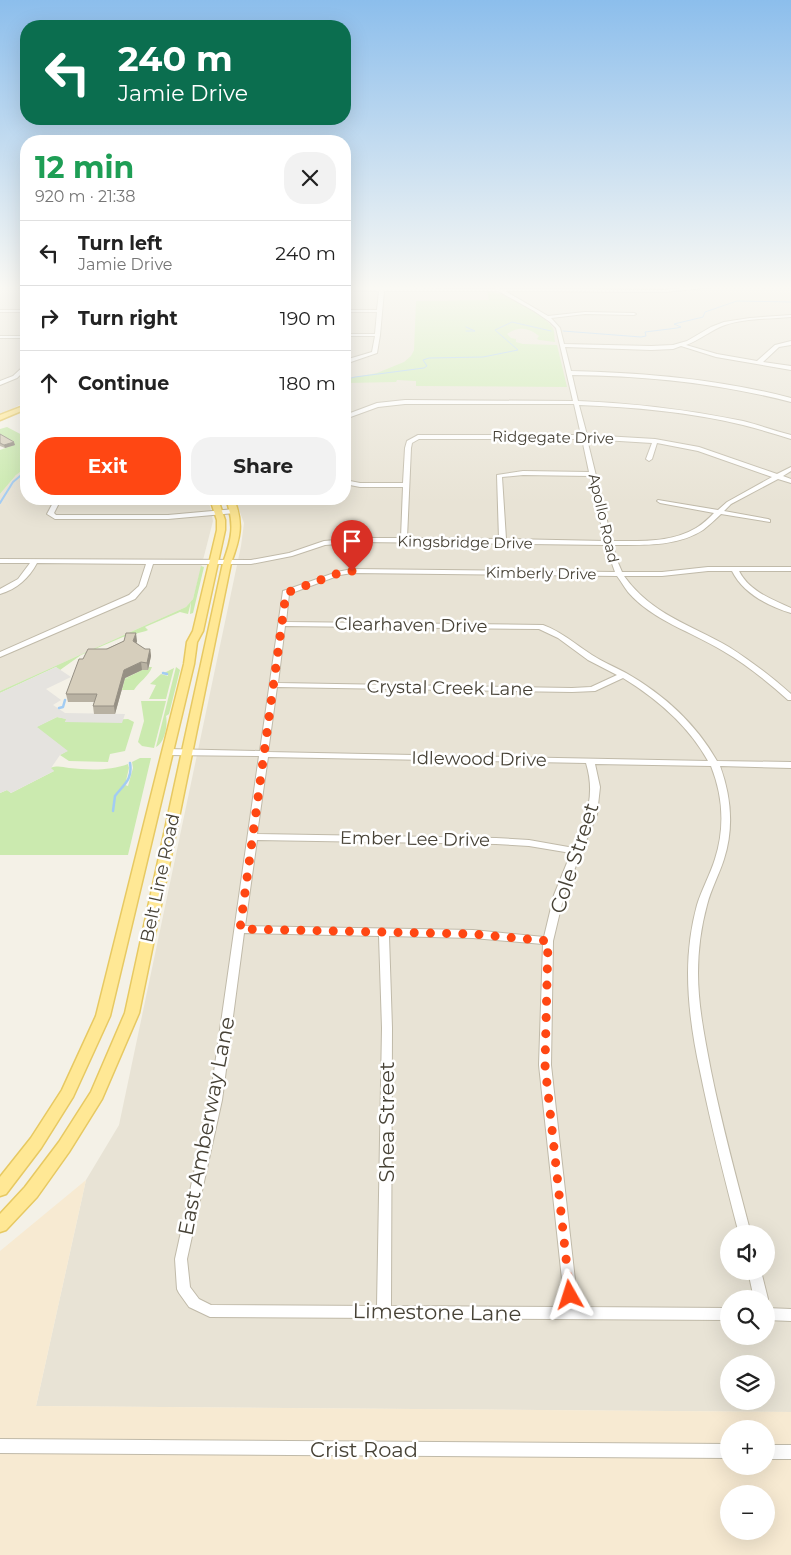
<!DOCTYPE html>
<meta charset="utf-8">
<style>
:root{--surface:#fff;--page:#f2f2f2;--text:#222;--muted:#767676;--line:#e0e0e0;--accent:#ff4713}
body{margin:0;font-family:Montserrat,sans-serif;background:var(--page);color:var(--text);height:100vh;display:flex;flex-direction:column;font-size:19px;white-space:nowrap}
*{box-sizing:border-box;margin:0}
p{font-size:16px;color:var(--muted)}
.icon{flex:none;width:28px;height:28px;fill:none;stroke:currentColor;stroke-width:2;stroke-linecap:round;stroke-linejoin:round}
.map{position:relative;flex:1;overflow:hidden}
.sheet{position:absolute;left:20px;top:135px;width:331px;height:370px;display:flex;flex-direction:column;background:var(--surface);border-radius:20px;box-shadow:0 5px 20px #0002}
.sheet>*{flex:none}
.guide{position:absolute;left:20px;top:20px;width:331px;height:105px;border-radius:20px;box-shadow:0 5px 20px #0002;background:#0b6e4f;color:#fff;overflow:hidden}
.fabs{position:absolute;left:720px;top:1225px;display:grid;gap:10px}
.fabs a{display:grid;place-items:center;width:55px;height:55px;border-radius:50%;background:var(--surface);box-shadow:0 5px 20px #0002;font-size:25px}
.pin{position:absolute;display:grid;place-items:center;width:42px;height:42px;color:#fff;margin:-51px -21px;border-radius:50% 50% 50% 0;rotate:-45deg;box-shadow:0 0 5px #0007}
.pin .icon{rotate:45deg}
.me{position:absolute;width:55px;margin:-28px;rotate:354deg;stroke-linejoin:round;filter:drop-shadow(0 0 4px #0008)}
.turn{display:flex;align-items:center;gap:18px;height:105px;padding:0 15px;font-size:22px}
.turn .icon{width:65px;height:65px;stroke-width:2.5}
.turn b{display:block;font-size:35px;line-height:42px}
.round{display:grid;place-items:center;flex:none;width:52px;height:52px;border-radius:20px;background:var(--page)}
.headline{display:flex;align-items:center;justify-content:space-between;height:85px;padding:0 15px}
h1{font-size:30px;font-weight:700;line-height:38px;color:#1e9e55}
.cta{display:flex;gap:10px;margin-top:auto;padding:10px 15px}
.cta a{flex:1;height:58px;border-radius:20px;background:var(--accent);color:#fff;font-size:20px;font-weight:700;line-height:58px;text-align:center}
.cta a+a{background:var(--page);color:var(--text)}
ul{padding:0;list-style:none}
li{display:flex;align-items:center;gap:15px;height:65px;padding:0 15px;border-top:1px solid var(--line)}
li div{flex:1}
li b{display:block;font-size:19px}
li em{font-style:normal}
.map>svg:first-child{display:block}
.residential{fill:#e8e3d5;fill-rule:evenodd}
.commercial{fill:#f7ead2;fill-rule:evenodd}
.green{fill:#cbeaaf}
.parking{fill:#e5e3df}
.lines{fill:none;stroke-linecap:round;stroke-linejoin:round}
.stream-far2{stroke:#a2ccf3;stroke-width:1}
.stream-far1{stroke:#a2ccf3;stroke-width:2}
.stream{stroke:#a2ccf3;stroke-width:2.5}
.minor-casing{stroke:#c0baa9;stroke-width:2}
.major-casing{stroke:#e7c962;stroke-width:3}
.minor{fill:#fff;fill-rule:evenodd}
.major{fill:#ffe895;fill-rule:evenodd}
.wall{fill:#b8b1a2}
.shaded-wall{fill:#969084}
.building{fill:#d6cebc;stroke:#969084}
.route{stroke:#ff4713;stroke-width:9;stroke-dasharray:0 16.2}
.labels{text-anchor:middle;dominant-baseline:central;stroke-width:5;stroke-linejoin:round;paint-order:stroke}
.far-street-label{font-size:15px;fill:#474236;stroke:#fff}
.street-label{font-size:18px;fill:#474236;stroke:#fff}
.near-street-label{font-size:21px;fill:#474236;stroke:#fff}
</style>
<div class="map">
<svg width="791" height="1555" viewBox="0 0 791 1555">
<rect width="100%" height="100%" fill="#f4f1e7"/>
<g class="residential">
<polygon points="0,286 26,286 26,401 0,416"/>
<path d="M345,286H791V1412L36,1406L86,1180L119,1125L241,546L244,523L235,499H345ZM729,1234H766V1271H729ZM729,1299H766V1336H729ZM729,1364H766V1401H729Z"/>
<polygon points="26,468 26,499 206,499 210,506 213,521 193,599 186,607 0,691 0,494 16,475"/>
</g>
<path class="commercial" d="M86,1180L36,1406L791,1412V1555H0V1251ZM729,1429H766V1466H729ZM729,1494H766V1531H729Z"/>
<g class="green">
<path d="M487,291C501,290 546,315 553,328C555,333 554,336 555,342L539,340L537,339L539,336C530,329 520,325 507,334L511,338L516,339V342L523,344L557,345L567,387L416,386V381L397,380L396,382L346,383L351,378L377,373L404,362L411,356L414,350L416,301L489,300Z"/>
<polygon points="7,427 26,437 26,468 16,475 0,494 0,450 14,445 0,437 0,429"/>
<polygon points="201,566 204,567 193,613 190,614 191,602 188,614 180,612 145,627 148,630 146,631 123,637 81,655 60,670 56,667 0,693 0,691 186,607 193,599"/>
<path d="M149,667H152C149,676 139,682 134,690H122L125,678L136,680L126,678L142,670H148Z"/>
<path d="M176,667L180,670L169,714L166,716C168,724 165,743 156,747Z"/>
<polygon points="174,668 166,699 149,699 156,685 150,684 161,674 168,676 168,673 164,673"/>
<polygon points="141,701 166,701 154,748 142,746 138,742 144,721"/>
<polygon points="57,717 67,719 65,722 128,719 134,722 125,751 110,754 108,762 69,761 60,755 67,751 36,727"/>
<path d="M140,758H151L128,855H0V793L7,790L11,793L54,771L50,768C58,765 62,767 69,768C88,770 110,771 128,764L129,768L125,785L128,786L133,768L132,762Z"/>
</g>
<polygon class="parking" points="56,667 71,677 46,689 61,700 53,705 65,713 125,714 122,723 65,722 66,719 57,717 37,727 68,751 60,755 51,768 54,771 11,793 7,790 0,793 0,693"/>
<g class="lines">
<g class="stream-far2">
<polyline points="466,327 475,331 466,331"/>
<polyline points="563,331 641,337 646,336 645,332 677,328 681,327 674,324 703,317 705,312 737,301 791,302"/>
<polyline points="345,385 351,378 355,377 424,368 427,366 423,360 429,358 483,357 518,350 495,330 512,322 551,331"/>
</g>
<polyline class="stream-far1" points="0,503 13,482 26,471"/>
<g class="stream">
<polyline points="163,673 167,674"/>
<polyline points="59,708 63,707 65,700"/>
<path d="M113,811L115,796C123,785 133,780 130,763"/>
</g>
<defs>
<g id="minor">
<path d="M380,286H384V288L495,289L492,286H497L501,289L665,290L704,286H723L665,292L505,291L548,316L585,312L634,313L636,314L634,315L585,314L551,318L560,328L564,344L651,346L673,345L687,341L711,327L724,322L750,318L791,315V317C770,319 745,318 725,325C711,330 700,340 686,345L717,354L757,361L775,345L791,341V345L779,347L763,362L791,366V370L716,357L681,346L673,349L651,350L565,347L571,371C646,373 719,379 791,398V402C717,383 648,376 572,375L578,401C634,403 689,410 743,421C759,425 775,431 791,435V439C775,434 759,429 743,425C690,412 634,407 579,405L587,435L655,439L699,447L777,474L791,467V471L783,476L791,479V483L778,479L731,504L724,511L768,519L770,520V522L721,514C715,520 709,525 703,530C677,547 642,545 613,545L616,558L622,572H662L708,567H791V571H739C749,591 771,599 791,608V613C768,606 743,593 732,571H708L662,576H624C652,615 690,624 729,647C751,661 772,677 791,694V700H788C768,682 747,665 723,651C692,632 652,620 628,592C624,587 621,581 617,576L352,573L340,575L289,594L286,622L543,625C562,632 575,644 592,655C603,662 615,667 626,673C663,694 696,724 717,761L791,762V768L720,766C731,796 734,828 724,859C719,875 711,889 707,905C701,927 698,950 698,973C698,1006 705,1039 711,1071C722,1126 737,1180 751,1234H739C725,1180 711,1126 700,1071C693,1039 688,1006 688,973C688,950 691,927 697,905C702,889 710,875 715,859C725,828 723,796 711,766L595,764L600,787L597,814L564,895L553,941L551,1065L578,1307L729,1308V1320L210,1317L189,1307L179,1293L177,1289L175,1259L210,1100L259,756L167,755L163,752L167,749L260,751L283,591L337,572L352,569L615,572L610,558L606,545L361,542L325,545L292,556L251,564H153L146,586L135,599L0,657V652L129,595L139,586L146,564L37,563C29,578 17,589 0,594V589L18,579L30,563H0V559L251,560L289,553L324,541L361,538H401L403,487H360L345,484V480L360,483H403L405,448L407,441L418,435H581L574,404H405L378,407L345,419V415L377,403L405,400L573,401L556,328L550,322L534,311L498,291H384L380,335L377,353L345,364V360L372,352L375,336H345V334H375L377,312H345V310H377L379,291L345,290V288H380ZM419,439H582L589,472L523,471L497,475L499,539L407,538L411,448L412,443ZM587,439L652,443L646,459L649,461L652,459L657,443L698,451L772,477L727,502L718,510L658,500L657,501L660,503L714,513C709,518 703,524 696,528C671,543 640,541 612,541ZM523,475L590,476L605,541L506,539L502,477ZM285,626L539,629L558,638L588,660L617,675L591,687L572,688L278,683ZM623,678C657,699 688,725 708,761L268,752L277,687L572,692L595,691ZM268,757L586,763C596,796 586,818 574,848L529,840L496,838L257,834ZM257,840L496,844L529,846L571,853L554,895L544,937L473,930L245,926ZM244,933L379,936L382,1028L377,1306L211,1305L199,1299L190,1287L187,1259L222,1100ZM389,936L473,938L543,944L539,1065L565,1307L391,1306L392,1028Z"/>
<polygon points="736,286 786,286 784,287 738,287"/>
<rect x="0" y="310" width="26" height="2"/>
<rect x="0" y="336" width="26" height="2"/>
<polygon points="26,364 26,369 17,378 0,385 0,381 13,376"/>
<polygon points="55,499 61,499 54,513 56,515 168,515 235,509 238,511 235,513 168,519 55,519 47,514"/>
<polygon points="748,1271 761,1271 768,1299 766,1302 766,1299 754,1299"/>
<polygon points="766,1308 791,1309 791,1321 766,1320"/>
<polygon points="0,1439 729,1444 729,1458 0,1453"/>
<rect x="766" y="1445" width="25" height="14"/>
</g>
<g id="major">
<polygon points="26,405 26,409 0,420 0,415"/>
<polygon points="210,499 218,499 225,520 225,530 203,631 197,642 194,664 110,1016 73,1097 41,1148 6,1194 0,1196 0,1177 31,1138 62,1090 96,1016 184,664 187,642 193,631 217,530 217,520"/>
<path d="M226,499H234C244,524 240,538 231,563L139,1013L102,1099L69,1152L37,1197L6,1230L0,1232V1214L25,1187L59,1142L91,1092L125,1013L223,563C232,538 235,525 226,499Z"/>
</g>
</defs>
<use href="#minor" class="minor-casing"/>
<use href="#major" class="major-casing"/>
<use href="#minor" class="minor"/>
<use href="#major" class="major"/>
</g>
<g class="wall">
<polygon points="0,434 15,445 5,448 0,446"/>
<polygon points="124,641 137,641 136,643 145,649 150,649 151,656 148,670 142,670 125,678 115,714 94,714 93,706 94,702 68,702 66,694 83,659"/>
</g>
<g class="shaded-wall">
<polygon points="14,442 15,445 5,448 4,445"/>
<polygon points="136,633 137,641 135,649 133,641"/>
<polygon points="150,649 151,656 148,670 147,663"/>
<polygon points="141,662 142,670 125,678 115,714 114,706 124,670"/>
</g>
<g class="building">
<polygon points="0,434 14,442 4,445 0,443"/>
<polygon points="126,633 136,633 133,641 145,649 150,649 147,663 141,662 124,670 114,706 93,706 97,694 66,694 79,659 83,659 88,649 107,649 124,641"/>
</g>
<linearGradient id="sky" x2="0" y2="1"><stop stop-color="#8cbeec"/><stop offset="0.57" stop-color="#faf9f4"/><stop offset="1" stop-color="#faf9f4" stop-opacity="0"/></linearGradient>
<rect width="791" height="504" fill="url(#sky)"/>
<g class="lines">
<polyline class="route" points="352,571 339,573 286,593 240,929 473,934 548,941 545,1065 570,1295"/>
</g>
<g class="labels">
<g class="far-street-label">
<text transform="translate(553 437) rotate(1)">Ridgegate Drive</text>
<text transform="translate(604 518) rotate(77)">Apollo Road</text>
<text transform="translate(465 542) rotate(1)">Kingsbridge Drive</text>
<text transform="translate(541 573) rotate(1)">Kimberly Drive</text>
</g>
<g class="street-label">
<text transform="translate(411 625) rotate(1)">Clearhaven Drive</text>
<text transform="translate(450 688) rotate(1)">Crystal Creek Lane</text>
<text transform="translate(479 759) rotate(1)">Idlewood Drive</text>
<text transform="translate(415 839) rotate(1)">Ember Lee Drive</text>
<text transform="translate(160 878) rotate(-78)">Belt Line Road</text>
</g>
<g class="near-street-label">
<text transform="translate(574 858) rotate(-72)">Cole Street</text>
<text transform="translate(386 1122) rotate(-90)">Shea Street</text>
<text transform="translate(206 1126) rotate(-79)">East Amberway Lane</text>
<text transform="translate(437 1312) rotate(1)">Limestone Lane</text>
<text x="364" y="1449">Crist Road</text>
</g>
</g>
</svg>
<div class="fabs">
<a><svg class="icon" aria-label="sound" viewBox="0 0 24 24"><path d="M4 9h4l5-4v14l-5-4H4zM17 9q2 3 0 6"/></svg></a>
<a><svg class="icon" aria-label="search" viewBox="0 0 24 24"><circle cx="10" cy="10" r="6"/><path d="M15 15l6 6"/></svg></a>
<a><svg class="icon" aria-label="layers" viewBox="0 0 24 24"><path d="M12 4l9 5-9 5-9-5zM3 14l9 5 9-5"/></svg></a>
<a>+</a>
<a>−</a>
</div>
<div class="pin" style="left:352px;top:571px;background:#d93025"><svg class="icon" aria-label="arrive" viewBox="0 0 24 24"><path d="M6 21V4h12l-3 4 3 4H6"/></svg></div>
<svg class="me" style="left:570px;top:1295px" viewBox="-20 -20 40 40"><path d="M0-17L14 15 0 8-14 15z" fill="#ff4713" stroke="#fff" stroke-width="4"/></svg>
<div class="guide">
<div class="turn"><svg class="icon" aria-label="left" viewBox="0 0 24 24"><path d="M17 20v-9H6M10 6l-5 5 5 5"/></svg><div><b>240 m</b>Jamie Drive</div></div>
</div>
<section class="sheet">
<div class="headline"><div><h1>12 min</h1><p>920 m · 21:38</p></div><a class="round"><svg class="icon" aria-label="close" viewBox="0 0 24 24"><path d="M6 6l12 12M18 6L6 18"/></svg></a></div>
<ul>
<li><svg class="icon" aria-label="left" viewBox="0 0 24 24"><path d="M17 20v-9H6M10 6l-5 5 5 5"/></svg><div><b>Turn left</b><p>Jamie Drive</p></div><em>240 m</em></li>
<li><svg class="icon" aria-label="right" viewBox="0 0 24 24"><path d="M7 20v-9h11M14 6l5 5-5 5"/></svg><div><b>Turn right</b></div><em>190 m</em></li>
<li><svg class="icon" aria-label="ahead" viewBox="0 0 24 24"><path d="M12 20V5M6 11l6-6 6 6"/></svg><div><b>Continue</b></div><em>180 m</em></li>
</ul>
<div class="cta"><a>Exit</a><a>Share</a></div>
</section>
</div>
